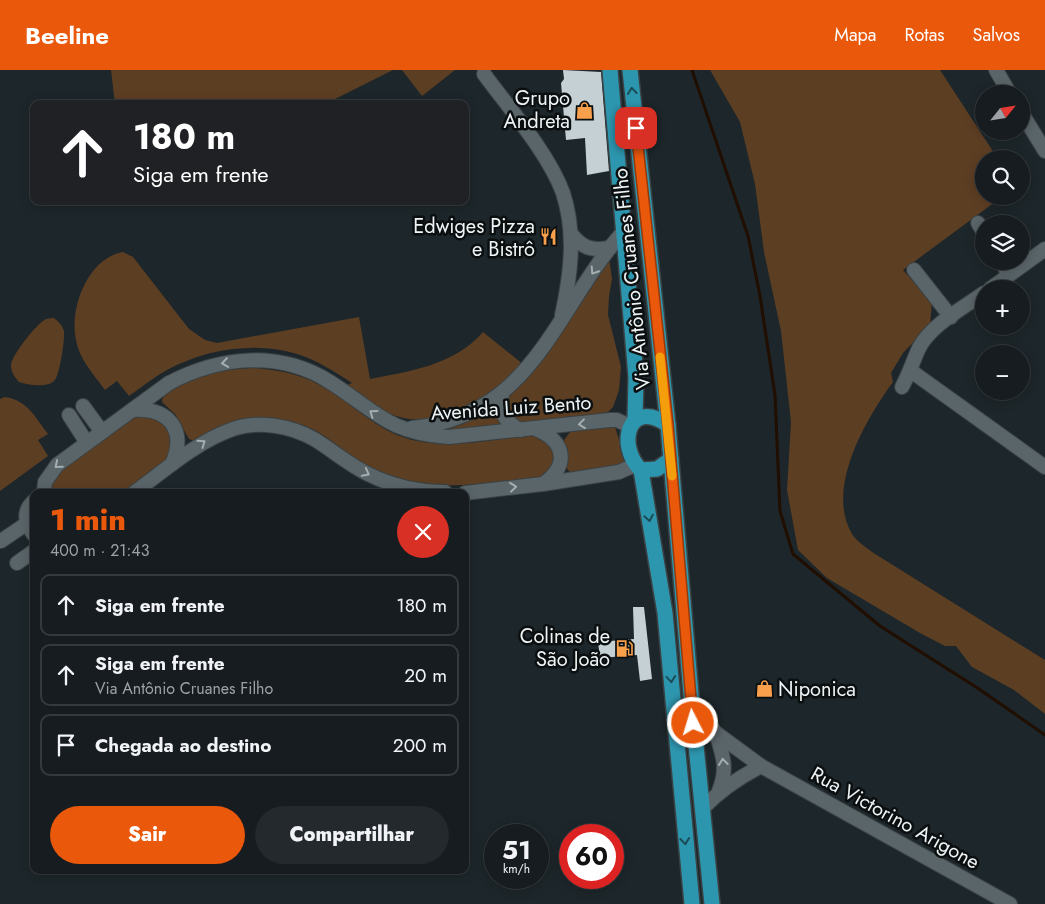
<!DOCTYPE html>
<html lang="pt">
<meta charset="utf-8">
<style>
:root{--surface:#161c20;--page:#23292d;--text:#f1f3f6;--muted:#9ea1a5;--line:#353a3e;--accent:#ea580c}
body{margin:0;font-family:Jost,sans-serif;background:var(--page);color:var(--text);height:100vh;display:flex;flex-direction:column;font-size:19px;white-space:nowrap}
*{box-sizing:border-box;margin:0}
p{font-size:16px;color:var(--muted)}
.icon{flex:none;width:28px;height:28px;fill:none;stroke:currentColor;stroke-width:2;stroke-linecap:round;stroke-linejoin:round}
.map{position:relative;flex:1;overflow:hidden}
.details{position:absolute;left:30px;top:419px;width:439px;height:385px;display:flex;flex-direction:column;background:var(--surface);border-radius:10px;box-shadow:0 2px 12px #0003,0 0 0 1px var(--line)}
.details>*{flex:none}
.top-card{position:absolute;left:30px;top:30px;width:439px;height:105px;border-radius:10px;box-shadow:0 2px 12px #0003,0 0 0 1px var(--line);background:#202124;color:#fff;overflow:hidden}
.needle{width:32px;rotate:60deg}
.fabs{position:absolute;left:975px;top:15px;display:grid;gap:10px}
.fabs a{display:grid;place-items:center;width:55px;height:55px;border-radius:50%;background:var(--surface);box-shadow:0 2px 12px #0003,0 0 0 1px var(--line);font-size:25px}
.speed{position:absolute;left:484px;top:754px;display:flex;gap:10px;font-size:25px;font-weight:700;text-align:center}
.speed>*{display:grid;place-content:center;width:65px;height:65px;border-radius:50%;background:var(--surface);box-shadow:0 2px 12px #0003,0 0 0 1px var(--line);line-height:1}
.speed small{font-size:12px;font-weight:400}
.speed .limit{border:8px solid #d22;background:#fff;color:#111}
.pin{position:absolute;display:grid;place-items:center;width:42px;height:42px;color:#fff;margin:-21px;border-radius:10px;box-shadow:0 2px 8px #0006}
.me{position:absolute;width:55px;margin:-28px;rotate:355deg;stroke-linejoin:round;filter:drop-shadow(0 0 4px #0008)}
.turn{display:flex;align-items:center;gap:18px;height:105px;padding:0 20px;font-size:22px}
.turn .icon{width:65px;height:65px;stroke-width:2.5}
.turn b{display:block;font-size:35px;line-height:42px}
.round{display:grid;place-items:center;flex:none;width:52px;height:52px;border-radius:26px;background:var(--page)}
.summary{display:flex;align-items:center;justify-content:space-between;height:85px;padding:0 20px}
h1{font-size:30px;font-weight:800;line-height:38px;color:var(--accent)}
.cta{display:flex;gap:10px;margin-top:auto;padding:10px 20px}
.cta a{flex:1;height:58px;border-radius:30px;background:var(--accent);color:#fff;font-size:20px;font-weight:800;line-height:58px;text-align:center}
.cta a+a{background:var(--page);color:var(--text)}
ul{padding:0;list-style:none}
li{display:flex;align-items:center;gap:15px;height:62px;margin:0 10px 8px;padding:0 10px;border:2px solid var(--line);border-radius:10px}
li div{flex:1}
li b{display:block;font-size:19px}
li em{font-style:normal}
header{display:flex;align-items:center;gap:30px;box-sizing:border-box;height:70px;padding:0 25px;background:var(--accent);color:#fff}
header strong{font-size:24px}
nav{display:flex;gap:28px;margin-inline-start:auto;font-size:18px}
.map>svg:first-child{display:block}
.green{fill:#5c3e23}
.lines{fill:none;stroke-linecap:round;stroke-linejoin:round}
.stream{stroke:#200e01;stroke-width:3}
.building{fill:#c4d0d4}
.minor-casing{stroke:#3a4244;stroke-width:16}
.major-casing{stroke:#3a4244;stroke-width:18}
.minor{stroke:#5a6569;stroke-width:14}
.major{stroke:#2d96af;stroke-width:15}
.oneway{stroke:#1a4c58}
.oneway2{stroke:#a4adb0}
.route-casing{stroke:#983908;stroke-width:12}
.route{stroke:#ea580c;stroke-width:9}
.slow{stroke:#f59e0b;stroke-width:9}
.labels{text-anchor:middle;dominant-baseline:central;stroke-width:5;stroke-linejoin:round;paint-order:stroke}
.poi-label{font-size:20px;fill:#eff5f7;stroke:#0b0f10;text-anchor:end}
.street-label{font-size:20px;fill:#eff5f7;stroke:#0b0f10}
</style>
<header>
<strong>Beeline</strong>
<nav><a>Mapa</a><a>Rotas</a><a>Salvos</a></nav>
</header>
<div class="map">
<svg width="1045" height="834" viewBox="0 0 1045 834">
<rect width="100%" height="100%" fill="#1d262a"/>
<g class="green">
<polygon points="111,0 393,0 325,34 115,34"/>
<polygon points="402,0 455,0 422,26"/>
<path d="M710,0H940L998,89H984V126H1003L903,200L932,232L930,255L903,283L891,303L893,312C866,349 825,418 852,464C856,471 866,477 872,482L1045,590V644L1014,620L972,597L956,576H945L920,563L827,508L798,480L787,420L791,352L781,261L764,182L755,114L740,52Z"/>
<path d="M123,182L133,187L189,259L205,270L217,273L359,247L370,309C411,301 454,295 483,262L524,295C508,308 491,326 473,336C466,340 457,341 451,344C405,359 381,342 345,316L352,313C335,302 317,290 297,284C256,271 205,279 167,300C154,307 142,317 129,326L117,311L105,320C94,305 79,289 76,270C69,238 88,188 123,182Z"/>
<path d="M609,187L612,209L609,226L608,245L621,297L619,320L613,337L603,347L522,353C514,348 504,340 508,329C512,318 535,300 543,288C566,255 587,221 609,187Z"/>
<path d="M54,248C59,252 62,255 64,261C65,268 60,306 54,311C47,318 28,315 19,312C15,307 11,303 11,295C11,286 38,252 46,249C49,248 52,248 54,248Z"/>
<path d="M255,298C280,300 305,305 327,319C352,334 370,354 397,365C440,382 489,370 533,365C557,370 560,392 541,407C496,411 446,422 401,410C372,402 350,385 326,367C284,338 235,346 194,371L189,369L175,344L162,332C165,307 235,298 255,298Z"/>
<path d="M5,327C27,330 35,347 48,364L38,370L48,386L0,421V329Z"/>
<polygon points="493,334 502,355 441,361 466,351"/>
<polygon points="143,344 163,353 170,361 173,372 165,394 126,422 51,422 54,409 60,400 132,347"/>
<polygon points="615,357 628,399 571,404 566,397 568,381 564,370 571,361"/>
</g>
<g class="lines">
<polyline class="stream" points="692,0 748,166 760,226 775,325 780,441 793,484 880,556 979,619 1045,665"/>
</g>
<g class="building">
<polygon points="563,0 601,2 609,101 587,105 585,68 566,70 561,13 564,9"/>
<polygon points="633,537 644,537 652,609 640,611 637,585 600,588 598,572 634,569"/>
</g>
<g class="lines">
<defs>
<g id="minor">
<polyline points="996,0 1010,24"/>
<path d="M484,4C509,38 549,84 563,123C576,163 571,204 562,245"/>
<polyline points="1021,42 1045,81"/>
<polyline points="978,153 984,163"/>
<path d="M571,164C583,178 591,181 609,178"/>
<polyline points="1001,191 1009,205"/>
<polyline points="914,200 951,247"/>
<polyline points="990,219 1045,179"/>
<polyline points="911,301 1045,397"/>
<path d="M902,317C909,304 913,291 919,278C931,255 963,238 984,223"/>
<path d="M502,324C499,342 504,351 520,360"/>
<polyline points="83,336 102,362"/>
<path d="M132,340C169,337 187,360 172,394"/>
<polyline points="69,345 87,373"/>
<path d="M412,358C534,346 554,240 623,162"/>
<path d="M536,359C565,371 570,395 543,414"/>
<path d="M44,422L45,412L57,395L169,313C220,286 280,280 330,312C377,342 388,363 449,367L610,350H617L630,356"/>
<path d="M135,422C165,400 196,372 233,359C258,350 291,356 314,369C332,380 348,394 368,404C392,416 418,422 445,422"/>
<polyline points="465,423 543,414 619,402 635,395"/>
<path d="M34,431C22,442 25,453 34,465"/>
<polyline points="1,471 26,454"/>
<polyline points="17,493 34,481"/>
<polyline points="692,636 716,663 761,696 1010,834"/>
<path d="M716,663C723,686 728,698 719,721"/>
<path d="M702,739C720,720 738,708 761,696"/>
</g>
<g id="major">
<polyline points="610,0 636,307 635,349"/>
<polyline points="630,0 668,355 692,636 712,834"/>
<path d="M668,355C628,327 616,376 641,400L657,399L671,389"/>
<polyline points="641,400 665,543 692,834"/>
</g>
</defs>
<use href="#minor" class="minor-casing"/>
<use href="#major" class="major-casing"/>
<use href="#minor" class="minor"/>
<use href="#major" class="major"/>
</g>
<defs><path id="oneway-chevron" d="M-2-3.5L2.5 0L-2 3.5" fill="none" stroke-width="1.6" stroke-linecap="round" stroke-linejoin="round" transform="scale(1.25)"/></defs>
<g class="oneway">
<use href="#oneway-chevron" transform="translate(632 21) rotate(-96)"/>
<use href="#oneway-chevron" transform="translate(649 448) rotate(80)"/>
<use href="#oneway-chevron" transform="translate(671 609) rotate(85)"/>
<use href="#oneway-chevron" transform="translate(685 771) rotate(84)"/>
</g>
<g class="oneway2">
<use href="#oneway-chevron" transform="translate(594 201) rotate(123)"/>
<use href="#oneway-chevron" transform="translate(225 293) rotate(172)"/>
<use href="#oneway-chevron" transform="translate(373 343) rotate(-144)"/>
<use href="#oneway-chevron" transform="translate(582 354) rotate(173)"/>
<use href="#oneway-chevron" transform="translate(202 373) rotate(-35)"/>
<use href="#oneway-chevron" transform="translate(58 395) rotate(140)"/>
<use href="#oneway-chevron" transform="translate(366 403) rotate(28)"/>
<use href="#oneway-chevron" transform="translate(513 417) rotate(-6)"/>
<use href="#oneway-chevron" transform="translate(723 692) rotate(-97)"/>
</g>
<g class="lines">
<defs>
<polyline id="route" points="636,58 668,355 693,653"/>
</defs>
<use href="#route" class="route-casing"/>
<use href="#route" class="route"/>
<polyline class="slow" points="660,287 672,406"/>
</g>
<defs>
<symbol id="shop-bare" viewBox="-9 -9 18 18"><path d="M-5-2.5h2.3a2.7 3.5 0 0 1 5.4 0H5L5.5 6h-11ZM-1.5-2.5h3a1.5 2.3 0 0 0-3 0Z" fill="#f9a04d" stroke="#0b0f10" stroke-width="2.5" paint-order="stroke"/></symbol>
<symbol id="restaurant-bare" viewBox="-9 -9 18 18"><path d="M-5-6h1v4h1v-4h1v4h1v-4h1v5L-1.5 .5V6h-2V.5L-5-1ZM5-6V6H3V1.5H1.5Q1.5-4 5-6Z" fill="#f9a04d" stroke="#0b0f10" stroke-width="2.5" paint-order="stroke"/></symbol>
<symbol id="fuel-bare" viewBox="-9 -9 18 18"><path d="M-5.5-6h7V0h2V4h1.3V-2.5L3-4.5l.8-.8L6-3V5H2.5V1h-1V6h-7ZM-4.2-4.7v3.2H.2V-4.7Z" fill="#f9a04d" stroke="#0b0f10" stroke-width="2.5" paint-order="stroke"/></symbol>
</defs>
<g fill-rule="evenodd">
<use href="#shop-bare" x="572" y="28" width="25" height="25"/>
<use href="#restaurant-bare" x="536" y="154" width="25" height="25"/>
<use href="#fuel-bare" x="612" y="566" width="25" height="25"/>
<use href="#shop-bare" x="752" y="606" width="25" height="25"/>
</g>
<g class="labels">
<g class="poi-label">
<text x="570" y="28">Grupo<tspan x="570" dy="23">Andreta</tspan></text>
<text x="535" y="156">Edwiges Pizza<tspan x="535" dy="23">e Bistrô</tspan></text>
<text x="610" y="566">Colinas de<tspan x="610" dy="23">São João</tspan></text>
<text x="778" y="619" text-anchor="start">Niponica</text>
</g>
<g class="street-label">
<text transform="translate(632 209) rotate(-96)">Via Antônio Cruanes Filho</text>
<text transform="translate(511 338) rotate(-4)">Avenida Luiz Bento</text>
<text transform="translate(895 748) rotate(29)">Rua Victorino Arigone</text>
</g>
</g>
</svg>
<div class="fabs">
<a><svg class="needle" viewBox="-14 -14 28 28"><path d="M0-13l5 13h-10z" fill="#e53935"/><path d="M0 13l5-13h-10z" fill="#9ea1a5"/></svg></a>
<a><svg class="icon" aria-label="search" viewBox="0 0 24 24"><circle cx="10" cy="10" r="6"/><path d="M15 15l6 6"/></svg></a>
<a><svg class="icon" aria-label="layers" viewBox="0 0 24 24"><path d="M12 4l9 5-9 5-9-5zM3 14l9 5 9-5"/></svg></a>
<a>+</a>
<a>−</a>
</div>
<div class="speed"><div>51<small>km/h</small></div><div class="limit">60</div></div>
<div class="pin" style="left:636px;top:58px;background:#d93025"><svg class="icon" aria-label="arrive" viewBox="0 0 24 24"><path d="M6 21V4h12l-3 4 3 4H6"/></svg></div>
<svg class="me" style="left:693px;top:653px" viewBox="-20 -20 40 40"><circle r="17" fill="#ea580c" stroke="#fff" stroke-width="3"/><path d="M0-11L8 9 0 5-8 9z" fill="#fff"/></svg>
<div class="top-card">
<div class="turn"><svg class="icon" aria-label="ahead" viewBox="0 0 24 24"><path d="M12 20V5M6 11l6-6 6 6"/></svg><div><b>180 m</b>Siga em frente</div></div>
</div>
<section class="details">
<div class="summary"><div><h1>1 min</h1><p>400 m · 21:43</p></div><a class="round" style="background:#d93025;color:#fff"><svg class="icon" aria-label="close" viewBox="0 0 24 24"><path d="M6 6l12 12M18 6L6 18"/></svg></a></div>
<ul>
<li><svg class="icon" aria-label="ahead" viewBox="0 0 24 24"><path d="M12 20V5M6 11l6-6 6 6"/></svg><div><b>Siga em frente</b></div><em>180 m</em></li>
<li><svg class="icon" aria-label="ahead" viewBox="0 0 24 24"><path d="M12 20V5M6 11l6-6 6 6"/></svg><div><b>Siga em frente</b><p>Via Antônio Cruanes Filho</p></div><em>20 m</em></li>
<li><svg class="icon" aria-label="arrive" viewBox="0 0 24 24"><path d="M6 21V4h12l-3 4 3 4H6"/></svg><div><b>Chegada ao destino</b></div><em>200 m</em></li>
</ul>
<div class="cta"><a>Sair</a><a>Compartilhar</a></div>
</section>
</div>
